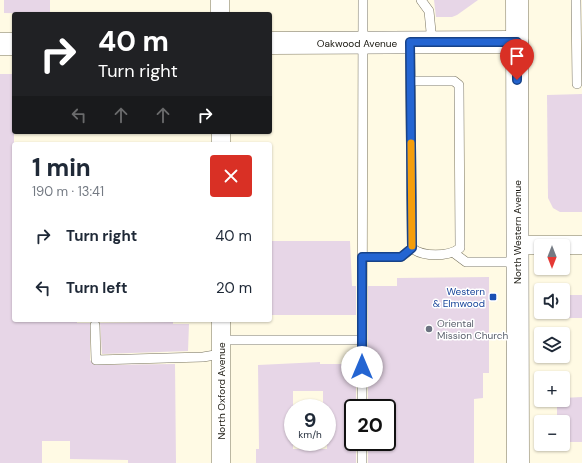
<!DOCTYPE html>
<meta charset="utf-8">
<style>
:root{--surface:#fff;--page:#f6f6f7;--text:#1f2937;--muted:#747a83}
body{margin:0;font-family:"DM Sans",sans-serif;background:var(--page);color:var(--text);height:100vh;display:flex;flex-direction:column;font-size:15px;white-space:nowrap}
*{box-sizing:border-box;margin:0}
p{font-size:13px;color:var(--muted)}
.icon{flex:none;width:22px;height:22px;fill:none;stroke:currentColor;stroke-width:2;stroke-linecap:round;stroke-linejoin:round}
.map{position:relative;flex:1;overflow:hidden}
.panel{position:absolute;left:12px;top:142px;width:260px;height:180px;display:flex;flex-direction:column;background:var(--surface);border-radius:4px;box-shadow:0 1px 3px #0004}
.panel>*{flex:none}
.guide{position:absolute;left:12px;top:12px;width:260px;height:122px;border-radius:4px;box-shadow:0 1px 3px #0004;background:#202124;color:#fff;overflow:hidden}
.needle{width:26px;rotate:180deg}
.controls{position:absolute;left:534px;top:239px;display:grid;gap:8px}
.controls a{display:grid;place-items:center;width:36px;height:36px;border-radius:4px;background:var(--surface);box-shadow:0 1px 3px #0004;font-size:20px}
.speed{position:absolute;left:284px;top:399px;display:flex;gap:8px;font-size:20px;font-weight:700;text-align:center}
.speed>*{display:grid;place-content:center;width:52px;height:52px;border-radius:50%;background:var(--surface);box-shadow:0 1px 3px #0004;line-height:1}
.speed small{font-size:10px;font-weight:400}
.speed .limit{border:2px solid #111;border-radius:6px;background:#fff;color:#111}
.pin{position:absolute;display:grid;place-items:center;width:34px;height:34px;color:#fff;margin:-41px -17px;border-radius:50% 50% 50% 0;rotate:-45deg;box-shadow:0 0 4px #0007}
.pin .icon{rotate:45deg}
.me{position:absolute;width:44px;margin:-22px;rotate:0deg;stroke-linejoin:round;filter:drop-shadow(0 0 3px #0008)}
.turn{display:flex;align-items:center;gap:14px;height:84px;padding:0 20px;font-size:18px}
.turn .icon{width:52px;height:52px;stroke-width:2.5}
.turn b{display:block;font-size:28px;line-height:34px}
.lanes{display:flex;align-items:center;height:38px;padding:0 20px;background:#0003;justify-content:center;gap:20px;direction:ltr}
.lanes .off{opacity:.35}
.round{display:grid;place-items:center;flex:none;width:42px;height:42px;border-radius:4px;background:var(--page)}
.head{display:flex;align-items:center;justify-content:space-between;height:68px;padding:0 20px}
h1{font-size:24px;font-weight:800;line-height:30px}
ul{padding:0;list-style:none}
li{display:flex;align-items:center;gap:12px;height:52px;padding:0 20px}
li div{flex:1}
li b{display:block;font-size:15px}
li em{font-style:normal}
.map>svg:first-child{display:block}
.building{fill:#e7d6e7;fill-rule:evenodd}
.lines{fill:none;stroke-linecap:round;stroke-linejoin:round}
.lane-casing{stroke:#797460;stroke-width:10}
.street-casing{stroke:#797460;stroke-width:19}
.secondary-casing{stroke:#797460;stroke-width:23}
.primary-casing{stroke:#797460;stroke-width:23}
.lane{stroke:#fff;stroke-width:9}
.street{stroke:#fff;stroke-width:18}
.secondary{stroke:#fff;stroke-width:22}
.primary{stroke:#fff;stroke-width:22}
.route-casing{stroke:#174288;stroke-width:10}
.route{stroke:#2465d2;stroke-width:7}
.slow{stroke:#f59e0b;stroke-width:7}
.transit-dot{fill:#1a4fb4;stroke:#fff;stroke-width:1.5}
.worship-dot{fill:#6b7280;stroke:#fff;stroke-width:1.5}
.labels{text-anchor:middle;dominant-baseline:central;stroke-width:3;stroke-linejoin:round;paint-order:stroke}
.street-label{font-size:10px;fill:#18160e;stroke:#fff}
.transit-label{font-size:10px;fill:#164399;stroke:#fff;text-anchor:end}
.worship-label{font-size:10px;fill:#5b616d;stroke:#fff;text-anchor:start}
</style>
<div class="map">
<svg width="582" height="463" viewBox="0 0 582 463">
<rect width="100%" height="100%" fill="#fffae4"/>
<g class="building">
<polygon points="4,0 50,0 50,14 4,13"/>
<polygon points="434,0 478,0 457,15 452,17 436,17"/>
<polygon points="0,74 14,74 14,320 77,320 77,323 90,323 90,360 94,365 175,364 176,463 128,463 128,460 70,459 70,441 42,441 42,463 0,463"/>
<polygon points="582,94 582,212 560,212 553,208 548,198 547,95"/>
<polygon points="270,241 350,241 352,286 356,286 356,315 270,315"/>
<polygon points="489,277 489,373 483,373 483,398 474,399 474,463 368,463 368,442 387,442 387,399 368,399 368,286 397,286 397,278"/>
<rect x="563" y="295" width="19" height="23"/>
<polygon points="173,322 173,324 189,324 188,351 102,354 100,323"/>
<path d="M320,362V364H356V399H351V442H356V463H256V449H259L258,365ZM293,391H323V408H327V449H293Z"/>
<polygon points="582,397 582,442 563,442 563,422 557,422 557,400 563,400 563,398"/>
</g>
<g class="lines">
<defs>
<g id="lane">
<polyline points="421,0 429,11 432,42"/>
<polyline points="576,0 577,84"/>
<path d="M410,42L412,248C422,257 449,257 460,248L459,85L454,81H411"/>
<polyline points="454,253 466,262 517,262"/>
<polyline points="362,257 401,257 412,248"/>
<polyline points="95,325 96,360 203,357 221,354"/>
<polyline points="221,340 362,340"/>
<polyline points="362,408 363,0"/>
<polyline points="362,463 362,442"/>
</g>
<g id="street">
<polyline points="220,0 220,14"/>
<polyline points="221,132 221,144"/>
<polyline points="516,245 582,245"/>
<polyline points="221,320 221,463"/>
</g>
<g id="secondary">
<polyline points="270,43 517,42"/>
<polyline points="0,44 14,44"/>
</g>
<polyline id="primary" points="517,0 518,463"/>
</defs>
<use href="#lane" class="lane-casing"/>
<use href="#street" class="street-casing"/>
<use href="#secondary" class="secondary-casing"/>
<use href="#primary" class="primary-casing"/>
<use href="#lane" class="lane"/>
<use href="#street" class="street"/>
<use href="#secondary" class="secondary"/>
<use href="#primary" class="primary"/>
</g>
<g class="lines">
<defs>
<polyline id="route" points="362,367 362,257 401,257 412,248 410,42 517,42 517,80"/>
</defs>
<use href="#route" class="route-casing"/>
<use href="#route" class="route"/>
<polyline class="slow" points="411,143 412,246"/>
</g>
<rect class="transit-dot" x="489" y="293" width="8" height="8" rx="2"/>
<circle class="worship-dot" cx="429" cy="329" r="4"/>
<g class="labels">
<g class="street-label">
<text x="357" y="43">Oakwood Avenue</text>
<text transform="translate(517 232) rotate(-90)">North Western Avenue</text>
<text transform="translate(221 391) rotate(-90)">North Oxford Avenue</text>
</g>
<g class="transit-label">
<text x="485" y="291">Western<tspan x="485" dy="12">&amp; Elmwood</tspan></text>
</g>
<g class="worship-label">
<text x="437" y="323">Oriental<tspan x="437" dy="12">Mission Church</tspan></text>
</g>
</g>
</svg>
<div class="controls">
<a><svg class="needle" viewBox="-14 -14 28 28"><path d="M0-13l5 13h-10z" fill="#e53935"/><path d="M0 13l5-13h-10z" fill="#747a83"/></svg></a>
<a><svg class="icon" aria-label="sound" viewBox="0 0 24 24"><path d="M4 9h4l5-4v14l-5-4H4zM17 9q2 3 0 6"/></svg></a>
<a><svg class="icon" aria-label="layers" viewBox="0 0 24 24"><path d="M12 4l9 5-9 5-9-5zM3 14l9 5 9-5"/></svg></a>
<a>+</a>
<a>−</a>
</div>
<div class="speed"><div>9<small>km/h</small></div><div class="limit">20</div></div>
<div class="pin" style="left:517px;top:80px;background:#d93025"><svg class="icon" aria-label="arrive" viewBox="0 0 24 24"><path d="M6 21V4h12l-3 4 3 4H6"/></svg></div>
<svg class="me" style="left:362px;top:367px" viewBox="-20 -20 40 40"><circle r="19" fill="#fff"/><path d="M0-13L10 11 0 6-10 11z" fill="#2465d2"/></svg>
<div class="guide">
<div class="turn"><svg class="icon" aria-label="right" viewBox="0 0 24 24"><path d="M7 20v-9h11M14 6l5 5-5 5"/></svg><div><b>40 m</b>Turn right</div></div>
<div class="lanes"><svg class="icon off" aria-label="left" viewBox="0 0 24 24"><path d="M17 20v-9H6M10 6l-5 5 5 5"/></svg><svg class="icon off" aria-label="ahead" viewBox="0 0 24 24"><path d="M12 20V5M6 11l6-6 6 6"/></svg><svg class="icon off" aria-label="ahead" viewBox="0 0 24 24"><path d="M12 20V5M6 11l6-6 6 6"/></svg><svg class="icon" aria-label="right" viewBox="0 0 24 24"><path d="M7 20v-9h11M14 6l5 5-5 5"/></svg></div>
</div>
<section class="panel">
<div class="head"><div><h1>1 min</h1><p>190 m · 13:41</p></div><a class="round" style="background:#d93025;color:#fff"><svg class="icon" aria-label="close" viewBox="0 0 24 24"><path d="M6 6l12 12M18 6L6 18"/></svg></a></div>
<ul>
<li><svg class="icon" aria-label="right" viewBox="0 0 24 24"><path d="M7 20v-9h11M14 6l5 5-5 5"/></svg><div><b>Turn right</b></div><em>40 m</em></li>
<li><svg class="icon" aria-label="left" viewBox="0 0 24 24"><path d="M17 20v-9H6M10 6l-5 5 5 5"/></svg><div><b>Turn left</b></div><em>20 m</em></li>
</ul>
</section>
</div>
